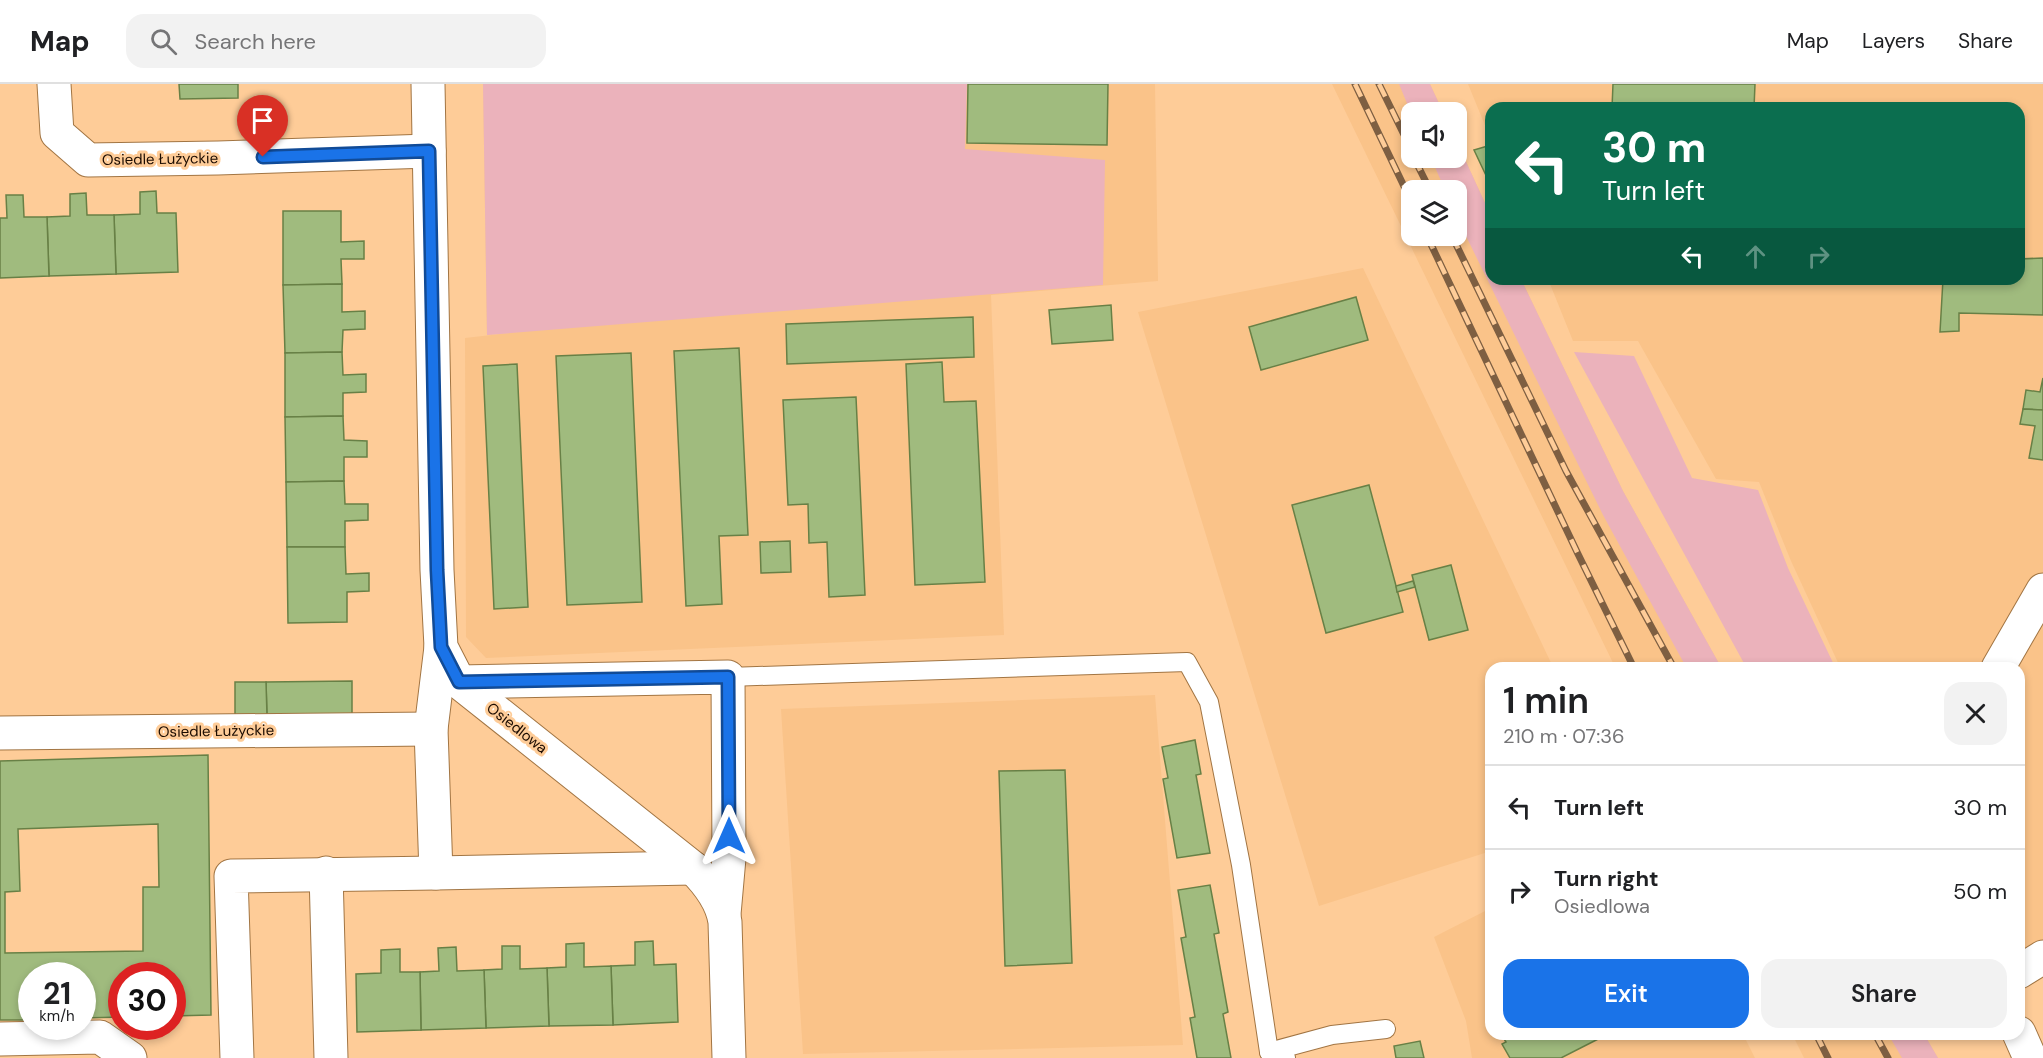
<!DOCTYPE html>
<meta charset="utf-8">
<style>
:root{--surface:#fff;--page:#f2f2f2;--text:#202124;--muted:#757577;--line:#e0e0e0;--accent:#1a73e8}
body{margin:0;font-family:"DM Sans",sans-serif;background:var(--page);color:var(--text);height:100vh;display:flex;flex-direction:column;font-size:22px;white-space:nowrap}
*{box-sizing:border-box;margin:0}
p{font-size:20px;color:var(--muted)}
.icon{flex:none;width:33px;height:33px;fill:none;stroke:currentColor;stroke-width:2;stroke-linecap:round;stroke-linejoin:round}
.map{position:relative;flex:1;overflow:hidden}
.details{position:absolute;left:1485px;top:578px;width:540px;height:378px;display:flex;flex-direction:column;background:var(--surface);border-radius:18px;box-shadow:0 3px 9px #0003}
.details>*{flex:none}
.guide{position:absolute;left:1485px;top:18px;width:540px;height:183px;border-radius:18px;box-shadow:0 3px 9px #0003;background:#0b6e4f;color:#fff;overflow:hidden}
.fabs{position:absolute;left:1401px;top:18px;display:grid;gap:12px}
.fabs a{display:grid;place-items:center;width:66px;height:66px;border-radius:12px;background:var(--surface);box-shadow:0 3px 9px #0003;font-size:30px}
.speed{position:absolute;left:18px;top:878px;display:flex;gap:12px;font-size:30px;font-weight:700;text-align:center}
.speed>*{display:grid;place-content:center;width:78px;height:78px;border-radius:50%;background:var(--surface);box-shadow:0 3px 9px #0003;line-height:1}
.speed small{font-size:15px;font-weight:400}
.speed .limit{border:9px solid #d22;background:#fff;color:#111}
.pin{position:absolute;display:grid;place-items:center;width:51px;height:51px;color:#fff;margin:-62px -26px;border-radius:50% 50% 50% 0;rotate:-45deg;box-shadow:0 0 6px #0007}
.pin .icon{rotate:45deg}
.me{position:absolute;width:66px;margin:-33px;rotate:0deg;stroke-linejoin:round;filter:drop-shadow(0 0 4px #0008)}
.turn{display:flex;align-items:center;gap:21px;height:126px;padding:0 18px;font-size:27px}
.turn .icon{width:78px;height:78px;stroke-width:2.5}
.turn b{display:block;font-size:42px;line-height:51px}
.lanes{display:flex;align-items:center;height:57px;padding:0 18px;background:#0003;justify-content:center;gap:30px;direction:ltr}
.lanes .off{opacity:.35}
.round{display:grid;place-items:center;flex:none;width:63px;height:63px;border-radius:18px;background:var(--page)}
.summary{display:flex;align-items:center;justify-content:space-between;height:102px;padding:0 18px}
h1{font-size:36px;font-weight:600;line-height:45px}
.primary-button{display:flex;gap:12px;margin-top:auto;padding:12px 18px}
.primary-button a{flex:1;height:69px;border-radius:18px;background:var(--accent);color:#fff;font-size:24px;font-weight:600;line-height:69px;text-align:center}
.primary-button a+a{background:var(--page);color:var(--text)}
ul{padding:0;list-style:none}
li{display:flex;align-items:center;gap:18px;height:84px;padding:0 18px;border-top:2px solid var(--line)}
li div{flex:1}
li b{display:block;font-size:22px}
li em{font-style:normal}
header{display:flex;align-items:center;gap:36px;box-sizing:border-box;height:84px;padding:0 30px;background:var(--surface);border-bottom:2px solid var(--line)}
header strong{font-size:28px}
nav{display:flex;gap:33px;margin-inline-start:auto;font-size:21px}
.search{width:420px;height:54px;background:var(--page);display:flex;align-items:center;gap:15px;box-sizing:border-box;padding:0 21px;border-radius:18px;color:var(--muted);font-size:22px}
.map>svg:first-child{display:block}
.built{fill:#fac389;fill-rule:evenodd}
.green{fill:#ebb2bb}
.building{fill:#a0bb7e;stroke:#688046;stroke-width:1.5;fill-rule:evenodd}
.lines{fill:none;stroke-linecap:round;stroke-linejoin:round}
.service-casing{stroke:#a27543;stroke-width:20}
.minor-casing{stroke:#a27543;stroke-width:35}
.tertiary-casing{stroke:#a27543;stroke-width:35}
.service{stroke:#fff;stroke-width:18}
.minor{stroke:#fff;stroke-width:33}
.tertiary{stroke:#fff;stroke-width:33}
.rail-casing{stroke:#7e5f42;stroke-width:7}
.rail{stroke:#fecc98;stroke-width:4.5;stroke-dasharray:14;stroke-linecap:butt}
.route-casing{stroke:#114b97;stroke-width:15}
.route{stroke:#1a73e8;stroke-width:10}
.labels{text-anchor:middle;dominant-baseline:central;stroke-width:6;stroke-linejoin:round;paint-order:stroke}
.street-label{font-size:15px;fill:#1b0b00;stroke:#fecc98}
</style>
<header>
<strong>Map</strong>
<div class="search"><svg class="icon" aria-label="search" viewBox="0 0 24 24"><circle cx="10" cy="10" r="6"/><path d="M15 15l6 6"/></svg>Search here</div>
<nav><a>Map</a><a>Layers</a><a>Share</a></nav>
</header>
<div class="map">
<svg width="2043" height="974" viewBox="0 0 2043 974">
<rect width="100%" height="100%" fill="#fecc98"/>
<g class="built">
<polygon points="483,0 1155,0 1158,197 991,211 1004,551 486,574 466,553 465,254 509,249 487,251"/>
<path d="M1332,0H1430L1443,28H1412V74H1456L1457,58L1491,132V195H1521L1623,407L1721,583H1615ZM1412,106H1456V152H1412Z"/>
<polygon points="1468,0 2043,0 2043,862 2019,874 2019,584 1840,583 1791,477 1759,398 1716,395 1638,257 1573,257 1548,195 2019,195 2019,24 1491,24 1491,56"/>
<polygon points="1363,184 1553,583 1491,584 1491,767 1319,822 1138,228"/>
<polygon points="1155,611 1183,961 803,970 781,625"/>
<polygon points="1491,824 1491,950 1743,950 1755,974 1472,974 1466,937 1434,853"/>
<polygon points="1792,950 1924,950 1938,974 1804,974"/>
</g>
<g class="green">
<polygon points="483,0 967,0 965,65 1105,76 1103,201 487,251"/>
<polygon points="1399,0 1430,0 1443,28 1411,29"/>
<polygon points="1457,58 1491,132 1491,195 1521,195 1623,407 1721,583 1686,583 1603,431 1464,148 1457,132 1456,106 1445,106 1431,74 1456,74"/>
<polygon points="1574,268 1634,272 1692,394 1758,406 1788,484 1835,583 1746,583"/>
<polygon points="1888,950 1924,950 1938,974 1902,974"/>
</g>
<g class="building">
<polygon points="179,0 238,0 238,14 180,15"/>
<polygon points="968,0 1108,0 1107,61 967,59"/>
<polygon points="1613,0 1755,0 1754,24 1612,24"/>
<polygon points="1491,61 1491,102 1474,66"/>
<polygon points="156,107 157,129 176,129 178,188 116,190 114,131 140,130 140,108"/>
<polygon points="86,109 87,131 114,131 116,190 49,192 47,133 70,132 70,110"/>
<polygon points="6,111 23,111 24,133 47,133 49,192 0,194 0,134 7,134"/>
<polygon points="283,127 341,127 341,158 364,157 364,175 341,175 342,200 283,201"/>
<polygon points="2043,174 2043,231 1959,229 1959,247 1940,248 1943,195 2019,195 2019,175"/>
<polygon points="342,200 342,228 365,227 365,245 343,246 342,268 285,269 283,201"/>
<polygon points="1356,213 1368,256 1261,286 1249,243"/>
<polygon points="1111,221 1113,256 1052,260 1049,226"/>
<polygon points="973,233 974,273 787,280 786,240"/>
<polygon points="739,264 748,451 719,452 722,520 686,522 674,267"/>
<polygon points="342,268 343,291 366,290 366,308 343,309 343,332 285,333 285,269"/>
<polygon points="631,269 642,518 567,521 556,272"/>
<polygon points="942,278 944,318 976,317 985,498 915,501 906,280"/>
<polygon points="517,280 528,523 494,525 483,282"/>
<polygon points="2043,294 2043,326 2023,325 2026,306 2040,308"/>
<polygon points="856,313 865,511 829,513 827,458 809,459 808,420 788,421 783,316"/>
<polygon points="2023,325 2043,326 2043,376 2029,374 2035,342 2020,340"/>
<polygon points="343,332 344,356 367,357 367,373 344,373 344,397 286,398 285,333"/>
<polygon points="344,397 345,420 368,420 368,436 345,437 345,463 287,463 286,398"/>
<polygon points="1369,401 1403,528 1326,549 1292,421"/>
<polygon points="790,457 791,488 761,489 760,458"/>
<polygon points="287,463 345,463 346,490 369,489 369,507 347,508 347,538 288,539"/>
<polygon points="1451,481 1468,546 1429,556 1412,491"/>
<polygon points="1413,497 1415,503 1397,508 1396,502"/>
<polygon points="352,597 352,631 267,632 266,598"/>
<polygon points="235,598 266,598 267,632 235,632"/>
<polygon points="1195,656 1201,690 1196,691 1210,769 1177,774 1163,695 1168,694 1162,663"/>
<path d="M208,671L211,931L172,932V891H122V933L82,934V891H32V936H0V677ZM158,740L159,803H143V867L5,869V808L20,807L18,745Z"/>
<polygon points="1065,686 1072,879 1005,882 999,687"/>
<polygon points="1210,801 1219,849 1214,850 1228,928 1223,930 1231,974 1197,974 1190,934 1195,933 1181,854 1186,853 1178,806"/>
<polygon points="653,857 654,881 676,880 678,938 613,941 611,882 635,881 635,858"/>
<polygon points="584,859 584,883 611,882 613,941 549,942 547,884 566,883 566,860"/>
<polygon points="502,862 520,862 520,885 547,884 549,942 486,944 484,886 502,885"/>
<polygon points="456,863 457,887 484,886 486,944 421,946 420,888 439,887 438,864"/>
<polygon points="400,865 400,888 420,888 421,946 357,948 356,890 381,889 381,866"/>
<polygon points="1501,950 1608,950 1561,974 1510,974 1502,960 1506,958"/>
<polygon points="1420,957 1424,974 1396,974 1394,962"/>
</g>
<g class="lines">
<defs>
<g id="service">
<polyline points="728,593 1187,578 1209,618 1241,781 1269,968 1286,974"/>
<polyline points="1269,968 1332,951 1386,945"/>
</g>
<g id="minor">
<polyline points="54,0 57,49 88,76 218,74 429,67"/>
<path d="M428,0L437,486L441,563L459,598L693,784C708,799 722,817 725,838L729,974"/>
<polyline points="441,563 431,645 436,789 693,784"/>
<polyline points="459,598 728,593 729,774 724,830"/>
<polyline points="0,649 431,645"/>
<polyline points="326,789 331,974"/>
<polyline points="2019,888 2043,873"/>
<polyline points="0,955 100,953 130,974"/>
<polyline points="237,974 231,792 436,789"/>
</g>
<g id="tertiary">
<polyline points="1998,584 2043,506"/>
<polyline points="2019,949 2030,974"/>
</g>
</defs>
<use href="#service" class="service-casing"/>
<use href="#minor" class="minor-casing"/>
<use href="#tertiary" class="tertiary-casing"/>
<use href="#service" class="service"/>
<use href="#minor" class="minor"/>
<use href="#tertiary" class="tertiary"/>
<defs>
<g id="rail">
<polyline points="1355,0 1412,119"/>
<polyline points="1379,0 1412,67"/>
<polyline points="1414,74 1430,106"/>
<polyline points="1427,152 1578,470 1634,584"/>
<polyline points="1452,152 1566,387 1674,584"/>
<polyline points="1816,950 1828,974"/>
<polyline points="1875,950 1888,974"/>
</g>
</defs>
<use href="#rail" class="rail-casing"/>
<use href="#rail" class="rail"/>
</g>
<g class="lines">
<defs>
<polyline id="route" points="263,73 429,67 437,486 441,563 459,598 728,593 729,752"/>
</defs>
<use href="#route" class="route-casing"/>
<use href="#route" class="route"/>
</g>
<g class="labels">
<g class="street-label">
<text transform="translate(160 75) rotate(-1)">Osiedle Łużyckie</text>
<text transform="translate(517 644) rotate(38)">Osiedlowa</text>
<text transform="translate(216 647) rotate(-1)">Osiedle Łużyckie</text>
</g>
</g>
</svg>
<div class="fabs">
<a><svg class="icon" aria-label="sound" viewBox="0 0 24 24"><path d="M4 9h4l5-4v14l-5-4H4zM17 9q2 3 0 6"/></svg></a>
<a><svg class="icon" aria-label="layers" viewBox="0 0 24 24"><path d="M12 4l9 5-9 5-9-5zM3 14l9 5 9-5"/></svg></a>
</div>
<div class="speed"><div>21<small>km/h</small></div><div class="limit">30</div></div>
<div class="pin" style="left:263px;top:73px;background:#d93025"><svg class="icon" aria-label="arrive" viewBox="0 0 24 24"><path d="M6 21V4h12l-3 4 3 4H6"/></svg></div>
<svg class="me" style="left:729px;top:752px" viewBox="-20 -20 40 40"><path d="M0-17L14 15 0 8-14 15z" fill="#1a73e8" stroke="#fff" stroke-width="4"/></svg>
<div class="guide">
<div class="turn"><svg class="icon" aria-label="left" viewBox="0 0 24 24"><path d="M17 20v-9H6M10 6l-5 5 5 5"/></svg><div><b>30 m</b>Turn left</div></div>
<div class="lanes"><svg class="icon" aria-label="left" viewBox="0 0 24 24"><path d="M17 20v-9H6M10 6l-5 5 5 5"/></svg><svg class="icon off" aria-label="ahead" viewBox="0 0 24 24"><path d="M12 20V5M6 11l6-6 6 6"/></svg><svg class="icon off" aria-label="right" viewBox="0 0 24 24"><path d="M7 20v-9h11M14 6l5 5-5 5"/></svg></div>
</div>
<section class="details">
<div class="summary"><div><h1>1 min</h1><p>210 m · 07:36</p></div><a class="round"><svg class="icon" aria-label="close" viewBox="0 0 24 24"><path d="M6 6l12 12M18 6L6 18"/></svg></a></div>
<ul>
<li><svg class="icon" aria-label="left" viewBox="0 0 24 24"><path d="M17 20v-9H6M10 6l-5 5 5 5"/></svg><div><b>Turn left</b></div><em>30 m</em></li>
<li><svg class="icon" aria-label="right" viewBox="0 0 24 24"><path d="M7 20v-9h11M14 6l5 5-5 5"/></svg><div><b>Turn right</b><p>Osiedlowa</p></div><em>50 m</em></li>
</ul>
<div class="primary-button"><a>Exit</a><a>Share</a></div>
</section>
</div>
